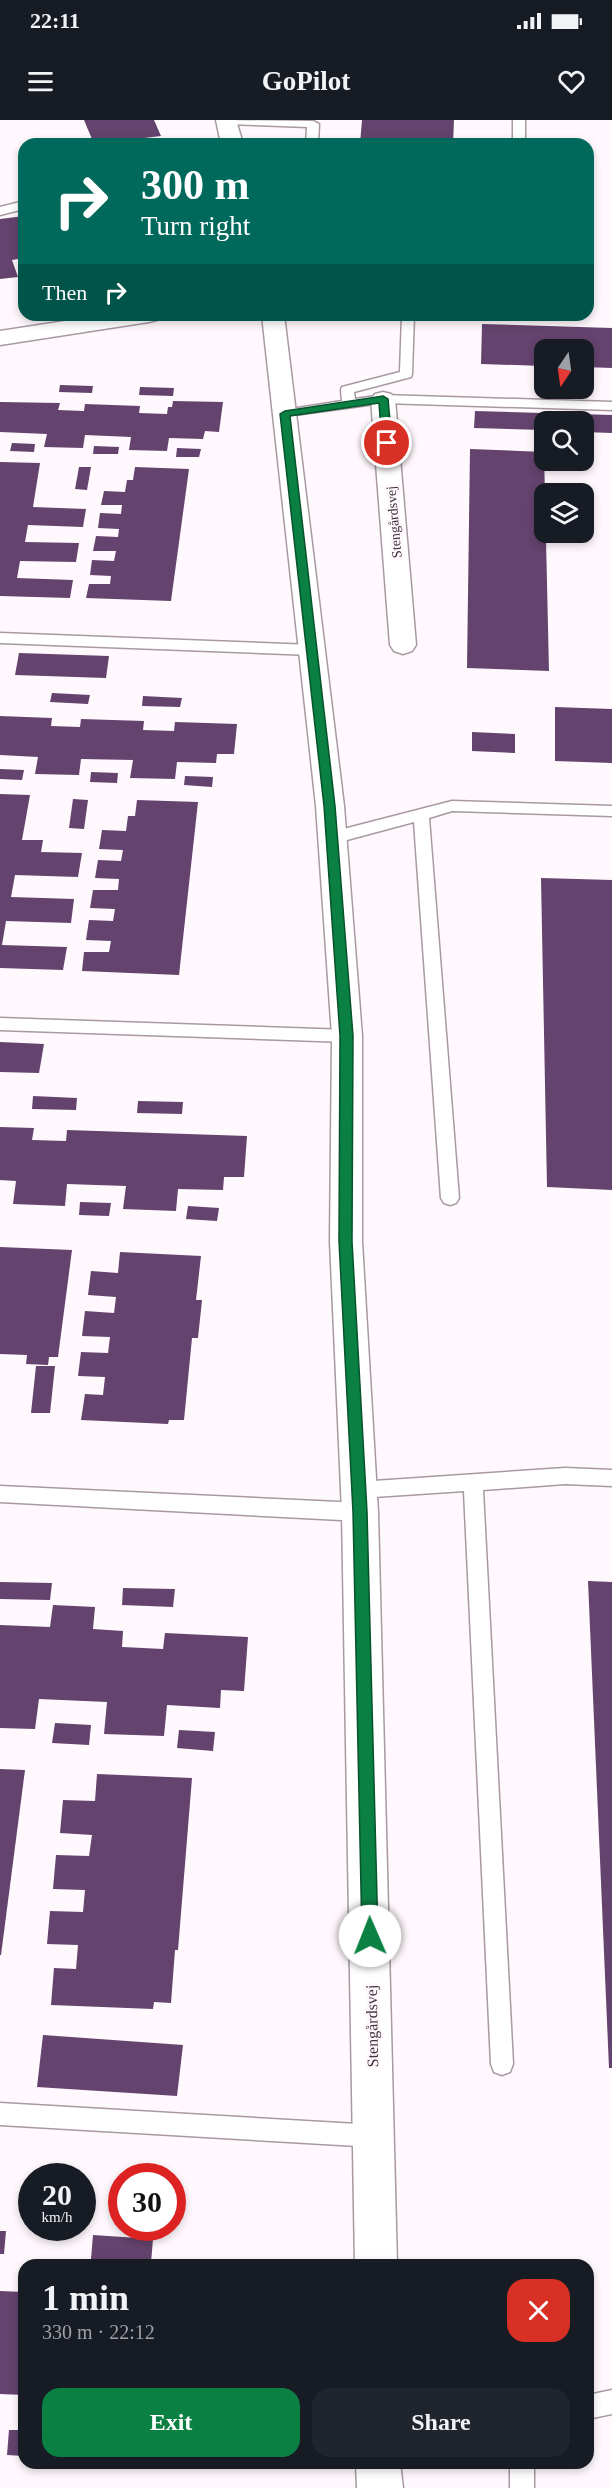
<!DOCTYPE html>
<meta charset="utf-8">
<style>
:root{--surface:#171b24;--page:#20242c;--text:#f1f3f6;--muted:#9ea1a6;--accent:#0b8043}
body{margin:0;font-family:"Times New Roman",serif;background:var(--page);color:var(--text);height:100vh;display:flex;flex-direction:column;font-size:22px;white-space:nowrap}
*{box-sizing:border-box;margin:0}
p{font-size:20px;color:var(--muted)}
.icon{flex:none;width:33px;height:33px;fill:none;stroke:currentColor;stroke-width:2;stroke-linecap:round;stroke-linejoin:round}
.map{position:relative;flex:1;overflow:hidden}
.side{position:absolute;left:18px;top:2139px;width:576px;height:210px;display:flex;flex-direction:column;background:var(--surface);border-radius:18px;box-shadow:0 3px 9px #0003}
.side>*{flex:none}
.top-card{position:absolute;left:18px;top:18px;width:576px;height:183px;border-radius:18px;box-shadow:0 3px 9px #0003;background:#00695c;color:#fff;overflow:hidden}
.needle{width:39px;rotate:193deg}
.controls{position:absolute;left:534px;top:219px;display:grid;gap:12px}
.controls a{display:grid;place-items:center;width:60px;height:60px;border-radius:12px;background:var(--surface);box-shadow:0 3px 9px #0003;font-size:30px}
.speed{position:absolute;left:18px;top:2043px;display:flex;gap:12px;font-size:30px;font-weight:700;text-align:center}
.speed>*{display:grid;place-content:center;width:78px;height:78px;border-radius:50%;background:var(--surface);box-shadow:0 3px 9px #0003;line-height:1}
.speed small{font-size:15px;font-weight:400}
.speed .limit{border:9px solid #d22;background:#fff;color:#111}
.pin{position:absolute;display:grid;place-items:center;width:51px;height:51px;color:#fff;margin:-26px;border:3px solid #fff;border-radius:50%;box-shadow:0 2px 6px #0007}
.me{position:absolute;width:66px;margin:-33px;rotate:359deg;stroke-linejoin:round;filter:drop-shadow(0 0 4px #0008)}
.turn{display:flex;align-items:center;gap:21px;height:126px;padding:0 24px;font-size:27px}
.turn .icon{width:78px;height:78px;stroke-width:2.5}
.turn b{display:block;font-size:42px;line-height:51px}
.then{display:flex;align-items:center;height:57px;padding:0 24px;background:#0003;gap:12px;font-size:22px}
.round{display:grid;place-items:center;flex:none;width:63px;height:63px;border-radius:18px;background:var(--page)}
.head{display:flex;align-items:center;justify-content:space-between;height:102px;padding:0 24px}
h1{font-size:36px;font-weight:700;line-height:45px}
.cta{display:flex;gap:12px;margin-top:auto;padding:12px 24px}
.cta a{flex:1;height:69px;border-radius:18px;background:var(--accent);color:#fff;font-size:24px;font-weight:700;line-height:69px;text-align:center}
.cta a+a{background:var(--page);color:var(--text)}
.status{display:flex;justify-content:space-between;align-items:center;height:42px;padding:0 30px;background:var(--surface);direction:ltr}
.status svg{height:16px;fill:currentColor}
header{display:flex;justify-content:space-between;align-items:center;height:78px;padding:0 24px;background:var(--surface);font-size:27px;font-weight:700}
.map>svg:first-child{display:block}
.building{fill:#64436e}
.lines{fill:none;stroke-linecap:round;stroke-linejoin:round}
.service-casing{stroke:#a899a3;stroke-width:3}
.minor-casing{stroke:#a899a3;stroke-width:3}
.service{fill:#fff;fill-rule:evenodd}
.minor{fill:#fff;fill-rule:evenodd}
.route{fill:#0b8043;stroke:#07532c;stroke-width:1.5}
.labels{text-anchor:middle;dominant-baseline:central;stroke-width:6;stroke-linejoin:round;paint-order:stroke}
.far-street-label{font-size:14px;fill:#3c363a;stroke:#fff8fd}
.street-label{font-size:16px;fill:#3c363a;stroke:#fff8fd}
</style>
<div class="status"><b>22:11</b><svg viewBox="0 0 49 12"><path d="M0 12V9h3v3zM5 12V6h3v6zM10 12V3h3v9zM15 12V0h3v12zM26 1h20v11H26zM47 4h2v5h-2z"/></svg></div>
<header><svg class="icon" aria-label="menu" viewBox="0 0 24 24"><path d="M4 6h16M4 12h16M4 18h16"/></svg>GoPilot<svg class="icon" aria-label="heart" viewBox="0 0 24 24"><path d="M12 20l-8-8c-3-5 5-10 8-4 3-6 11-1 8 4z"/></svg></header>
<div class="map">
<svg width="612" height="2368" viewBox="0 0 612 2368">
<rect width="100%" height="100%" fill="#fff8fd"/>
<g class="building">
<polygon points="84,0 154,0 161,16 94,24"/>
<polygon points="362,0 454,0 453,24 360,24"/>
<polygon points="24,96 24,138 12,140 18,157 0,159 0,99"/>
<polygon points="482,204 612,208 612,248 584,247 584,230 544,230 544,246 481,244"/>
<polygon points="60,265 93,266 92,273 59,272"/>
<polygon points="140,267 174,268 173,276 139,275"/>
<polygon points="173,281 223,282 219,312 205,311 203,319 169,318 167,331 129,330 131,317 85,315 83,328 44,327 47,314 0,312 0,282 60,283 58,290 84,291 85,284 140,286 139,293 167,294 168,287 172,287"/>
<polygon points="475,291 612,295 612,313 584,312 584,302 544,302 544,310 474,308"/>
<polygon points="12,323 35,324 34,332 10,331"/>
<polygon points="94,326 119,327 118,334 93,334"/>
<polygon points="177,328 201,329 199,337 176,337"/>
<polygon points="470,329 544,332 549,551 467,548"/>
<polygon points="0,342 40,343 33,387 86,389 83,407 28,405 25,422 79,423 76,442 20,441 17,458 73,460 70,478 0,476"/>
<polygon points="79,347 91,347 87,370 75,369"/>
<polygon points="135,347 189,349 171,481 86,478 89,464 110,464 111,456 90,455 92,440 114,441 116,431 93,431 96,416 118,417 119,409 98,408 100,393 121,394 122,385 101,385 104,371 125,372 127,360 133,360"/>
<polygon points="19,533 109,536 106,558 15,555"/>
<polygon points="52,573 90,575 88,584 50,582"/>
<polygon points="143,576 182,578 180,587 142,586"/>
<polygon points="555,587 612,589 612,643 555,641"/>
<polygon points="0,596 52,598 51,606 80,607 81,599 144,601 143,610 174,611 175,602 237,604 234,634 217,634 216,643 177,642 175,659 130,658 133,640 81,639 79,655 35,654 38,637 0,635"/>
<polygon points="472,612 515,614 515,633 472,631"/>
<polygon points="0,649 24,650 22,660 0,659"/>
<polygon points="91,652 118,653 117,663 90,662"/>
<polygon points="185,656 213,657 212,667 184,665"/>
<polygon points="0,674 30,675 22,720 43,720 41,732 82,733 78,757 15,755 11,777 74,779 71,803 6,801 2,825 67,827 63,850 0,848"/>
<polygon points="73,679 88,680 84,709 69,708"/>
<polygon points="137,680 198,682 179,855 82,851 84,832 109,832 111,821 86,820 89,800 113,801 115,789 90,788 93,770 118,770 119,759 95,758 98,740 121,741 123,730 99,729 102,710 126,711 128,696 135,696"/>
<polygon points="541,758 612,760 612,1070 547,1067"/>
<polygon points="0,922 44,924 39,953 0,952"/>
<polygon points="33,976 77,978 76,990 32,989"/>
<polygon points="138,981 183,982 182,994 137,993"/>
<polygon points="0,1007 34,1008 32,1020 66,1021 67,1010 247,1016 244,1057 224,1057 223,1070 178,1069 176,1091 123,1089 126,1066 67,1064 65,1086 13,1084 16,1061 0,1060"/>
<polygon points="80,1082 111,1083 109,1096 79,1095"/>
<polygon points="188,1086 219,1088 217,1101 186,1099"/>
<polygon points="0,1127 72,1130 58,1237 49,1237 48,1245 26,1244 27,1235 0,1234"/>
<polygon points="120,1132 201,1136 196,1180 202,1180 198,1218 192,1218 184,1300 169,1300 168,1304 81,1300 85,1274 103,1275 105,1257 78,1256 81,1232 108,1233 110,1217 82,1216 85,1191 114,1193 116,1177 88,1175 91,1151 118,1153"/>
<polygon points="36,1246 55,1246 50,1293 31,1293"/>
<polygon points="588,1461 612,1462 612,1948 609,1948"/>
<polygon points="0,1462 52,1463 50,1480 0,1479"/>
<polygon points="123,1468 175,1469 173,1487 122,1485"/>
<polygon points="53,1485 95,1487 93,1509 123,1511 122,1527 123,1527 163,1529 165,1513 248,1517 244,1571 221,1570 220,1588 167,1585 164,1616 104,1614 107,1582 39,1579 35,1609 0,1608 0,1505 50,1507"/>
<polygon points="55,1603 91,1605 89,1625 52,1623"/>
<polygon points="179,1610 215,1612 213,1631 177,1628"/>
<polygon points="0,1649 25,1650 1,1835 0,1835"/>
<polygon points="97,1654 192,1658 178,1830 175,1830 171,1883 154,1882 153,1889 51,1885 54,1848 76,1849 78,1825 47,1824 50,1791 83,1792 85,1770 53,1769 56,1735 89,1736 92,1715 60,1713 63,1680 95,1681"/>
<polygon points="43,1915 183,1925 177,1976 37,1967"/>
<polygon points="0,2111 6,2111 4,2134 0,2134"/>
<polygon points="93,2115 153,2119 151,2143 91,2139"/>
<polygon points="0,2171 24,2172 24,2275 0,2274"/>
<polygon points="9,2310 24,2310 24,2336 7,2335"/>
</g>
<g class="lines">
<defs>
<g id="service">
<polygon points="221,0 313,1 319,4 318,24 306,24 307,7 226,4 222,3"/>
<rect x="513" y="0" width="12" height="24"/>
<polygon points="24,81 24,89 0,95 0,87"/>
<polygon points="402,195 414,195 412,254 411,257 354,272 355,279 383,275 612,282 612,290 383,283 280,297 278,294 280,291 285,290 342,281 341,270 342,267 400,252"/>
<polygon points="0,513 312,525 319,530 312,535 0,523"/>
<polygon points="452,681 612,686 612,696 452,691 429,698 459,1078 456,1083 450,1085 444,1083 441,1078 414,702 332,724 327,722 324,718 327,714 332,712"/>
<polygon points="0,898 347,910 353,912 355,916 353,920 347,922 0,910"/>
<polygon points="565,1348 612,1350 612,1366 565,1364 483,1370 513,1944 510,1952 502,1955 494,1952 491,1944 464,1371 359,1378 352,1376 349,1370 352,1364 359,1362"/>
<polygon points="0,1366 360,1383 367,1386 370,1392 367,1398 360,1401 0,1382"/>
<polygon points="0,1983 375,2005 383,2008 386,2016 383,2024 375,2027 0,2005"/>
<polygon points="612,2270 612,2294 588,2299 588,2275"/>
<rect x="510" y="2343" width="24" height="25"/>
</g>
<g id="minor">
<polygon points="216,0 236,0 243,24 221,24"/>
<polygon points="104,195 160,195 157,200 149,202 0,225 0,211"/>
<polygon points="262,195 284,195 344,686 362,916 362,1121 378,1392 397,2145 355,2145 342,1392 330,1121 332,916 316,686"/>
<polygon points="383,272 391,274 395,279 416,525 412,531 403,534 394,531 390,525 371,279 375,274"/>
<polygon points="356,2343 400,2343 403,2368 357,2368"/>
</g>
</defs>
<use href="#service" class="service-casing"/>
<use href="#minor" class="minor-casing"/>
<use href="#service" class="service"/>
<use href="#minor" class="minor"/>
</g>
<polygon class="route" points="383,276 388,279 392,323 387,326 382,323 379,283 290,296 335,686 353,916 352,1121 367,1392 378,1816 376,1821 370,1824 364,1821 362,1816 353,1392 339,1121 340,916 324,686 280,294 285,291"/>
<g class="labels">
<g class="far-street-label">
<text transform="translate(394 402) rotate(-95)">Stengårdsvej</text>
</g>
<g class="street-label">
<text transform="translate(372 1906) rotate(-91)">Stengårdsvej</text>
</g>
</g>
</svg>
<div class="controls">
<a><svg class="needle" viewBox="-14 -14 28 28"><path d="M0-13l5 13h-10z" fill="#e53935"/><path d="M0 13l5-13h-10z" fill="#9ea1a6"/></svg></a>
<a><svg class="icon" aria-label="search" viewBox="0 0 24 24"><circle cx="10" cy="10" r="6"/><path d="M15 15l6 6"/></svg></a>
<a><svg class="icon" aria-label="layers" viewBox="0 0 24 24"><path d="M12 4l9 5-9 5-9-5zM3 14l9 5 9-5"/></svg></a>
</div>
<div class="speed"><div>20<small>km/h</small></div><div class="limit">30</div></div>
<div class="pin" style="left:387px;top:323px;background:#d93025"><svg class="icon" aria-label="arrive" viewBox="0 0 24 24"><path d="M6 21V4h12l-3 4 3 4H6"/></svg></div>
<svg class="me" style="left:370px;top:1816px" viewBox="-20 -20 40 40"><circle r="19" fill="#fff"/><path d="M0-13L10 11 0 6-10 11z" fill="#0b8043"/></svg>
<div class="top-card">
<div class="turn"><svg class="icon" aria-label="right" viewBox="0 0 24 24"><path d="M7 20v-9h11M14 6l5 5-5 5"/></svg><div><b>300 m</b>Turn right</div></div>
<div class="then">Then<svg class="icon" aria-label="right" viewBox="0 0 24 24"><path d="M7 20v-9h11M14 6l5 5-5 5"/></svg></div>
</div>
<section class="side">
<div class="head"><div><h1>1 min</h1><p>330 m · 22:12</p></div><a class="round" style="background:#d93025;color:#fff"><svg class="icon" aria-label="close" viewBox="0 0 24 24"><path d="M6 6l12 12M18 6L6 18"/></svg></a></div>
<div class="cta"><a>Exit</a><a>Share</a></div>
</section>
</div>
